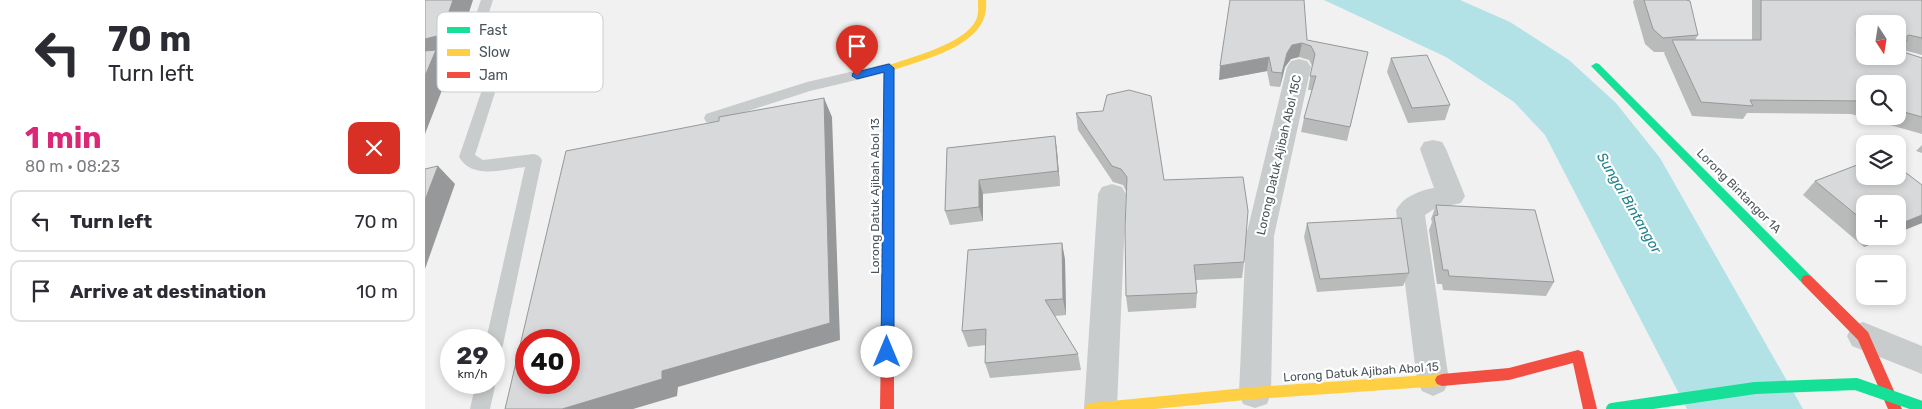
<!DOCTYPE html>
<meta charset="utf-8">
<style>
:root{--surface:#fff;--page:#f2f2f3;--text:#2b2b33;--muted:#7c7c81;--line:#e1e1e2;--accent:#db2777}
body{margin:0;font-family:Rubik,sans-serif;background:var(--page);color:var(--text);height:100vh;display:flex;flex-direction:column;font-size:19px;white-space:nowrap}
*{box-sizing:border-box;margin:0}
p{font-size:16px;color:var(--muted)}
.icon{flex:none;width:28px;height:28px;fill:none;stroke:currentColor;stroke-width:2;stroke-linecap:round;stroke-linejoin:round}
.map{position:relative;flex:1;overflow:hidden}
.panel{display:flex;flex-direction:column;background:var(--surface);width:425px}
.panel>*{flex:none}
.hud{background:#fff;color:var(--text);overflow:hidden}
.needle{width:32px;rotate:168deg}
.buttons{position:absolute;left:1431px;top:15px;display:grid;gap:10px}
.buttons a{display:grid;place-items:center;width:50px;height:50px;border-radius:10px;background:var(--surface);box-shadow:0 2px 8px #0003;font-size:25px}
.speed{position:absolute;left:15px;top:329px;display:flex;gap:10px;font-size:25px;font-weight:700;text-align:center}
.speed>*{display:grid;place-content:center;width:65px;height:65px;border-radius:50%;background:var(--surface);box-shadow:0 2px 8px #0003;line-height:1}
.speed small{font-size:12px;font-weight:400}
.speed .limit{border:8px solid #d22;background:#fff;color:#111}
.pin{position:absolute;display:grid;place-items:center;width:42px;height:42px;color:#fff;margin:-51px -21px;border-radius:50% 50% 50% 0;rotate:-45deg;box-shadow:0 0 5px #0007}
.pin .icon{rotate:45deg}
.me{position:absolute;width:55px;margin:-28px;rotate:0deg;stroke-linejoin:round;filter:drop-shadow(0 0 4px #0008)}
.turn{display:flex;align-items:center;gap:18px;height:105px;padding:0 25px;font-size:22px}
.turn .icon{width:65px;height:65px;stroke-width:2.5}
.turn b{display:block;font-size:35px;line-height:42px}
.round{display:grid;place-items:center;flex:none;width:52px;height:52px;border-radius:10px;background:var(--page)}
.overview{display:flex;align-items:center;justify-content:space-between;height:85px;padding:0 25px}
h1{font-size:30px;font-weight:700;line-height:38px;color:var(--accent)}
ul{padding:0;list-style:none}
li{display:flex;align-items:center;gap:15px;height:62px;margin:0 10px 8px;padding:0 15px;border:2px solid var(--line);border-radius:10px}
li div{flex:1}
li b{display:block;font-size:19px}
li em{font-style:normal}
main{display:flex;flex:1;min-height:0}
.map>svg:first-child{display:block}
.water{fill:#b2e2e6}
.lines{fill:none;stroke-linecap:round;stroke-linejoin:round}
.lane{fill:#c9cccc;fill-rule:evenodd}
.street{fill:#c9cccc;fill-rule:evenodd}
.fast{fill:#16e098;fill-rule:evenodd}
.slow{fill:#ffcf43;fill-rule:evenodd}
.jam{fill:#f24e42;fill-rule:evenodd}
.fast-bridge{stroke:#16e098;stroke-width:12}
.wall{fill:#b9bbbb;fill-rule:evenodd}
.shaded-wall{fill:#969899}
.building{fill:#d7d9da;stroke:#969899;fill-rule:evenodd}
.route{fill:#1a73e8;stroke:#114b97}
.labels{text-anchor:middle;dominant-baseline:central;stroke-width:4.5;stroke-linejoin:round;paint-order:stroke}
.street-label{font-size:12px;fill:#4a555b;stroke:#fff}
.water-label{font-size:14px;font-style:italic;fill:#1e828c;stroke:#fff}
.key{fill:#fff;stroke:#c9ccce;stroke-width:1}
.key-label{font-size:14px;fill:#4a555b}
</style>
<main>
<section class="panel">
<div class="hud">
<div class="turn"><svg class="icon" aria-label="left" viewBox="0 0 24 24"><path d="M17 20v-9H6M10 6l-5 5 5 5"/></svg><div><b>70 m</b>Turn left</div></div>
</div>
<div class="overview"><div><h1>1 min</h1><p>80 m · 08:23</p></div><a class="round" style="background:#d93025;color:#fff"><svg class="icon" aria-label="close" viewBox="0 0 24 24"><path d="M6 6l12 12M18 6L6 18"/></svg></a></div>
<ul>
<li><svg class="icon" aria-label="left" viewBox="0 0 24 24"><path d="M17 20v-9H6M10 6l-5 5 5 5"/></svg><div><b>Turn left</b></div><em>70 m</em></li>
<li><svg class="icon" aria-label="arrive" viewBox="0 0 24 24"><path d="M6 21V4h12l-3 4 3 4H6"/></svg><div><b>Arrive at destination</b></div><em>10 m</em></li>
</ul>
</section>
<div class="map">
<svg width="1497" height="409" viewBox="0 0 1497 409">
<rect width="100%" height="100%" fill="#f1f1f1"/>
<polygon class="water" points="899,0 1035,0 1085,22 1144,60 1191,103 1235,158 1378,409 1262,409 1120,135 1089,102 1021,57"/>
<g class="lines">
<g class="lane">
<path d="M56,0H68L50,57L74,80L50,155L58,160L109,154L114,156L117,160L78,345L76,351L69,353V340H61L100,167C79,169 47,180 34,157L60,81L40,63L0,70V60L37,54Z"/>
<polygon points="464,63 469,65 471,68 469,71 385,91 286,123 281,122 279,118 281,114 382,82"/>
<polygon points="69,378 71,382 65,409 45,409 51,382 69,382"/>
</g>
<g class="street">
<polygon points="874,59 882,61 886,67 849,236 846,393 842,404 830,408 818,404 814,393 821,236 862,67 866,61"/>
<path d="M1008,140L1017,142L1021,149L1040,196L1036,203L1009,209L1000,215L1024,381L1019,391L1008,396L997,391L992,381L971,210C978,197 995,190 1009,188L995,149L999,142Z"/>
<polygon points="687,184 697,187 701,194 692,407 691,409 659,409 673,194 677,187"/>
<polygon points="1438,322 1497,346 1497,374 1427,346 1422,336 1427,326"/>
</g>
<polygon class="fast" points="1171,63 1174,64 1386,276 1388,280 1386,284 1382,285 1378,284 1168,68 1166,66"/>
<g class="slow">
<path d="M553,0H561C566,45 502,58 469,70V145L468,148H460L459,145V68L461,66C484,58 540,44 551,20C554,14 553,6 553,0Z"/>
<polygon points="1017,374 1022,376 1024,380 1022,384 1017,386 830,399 730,409 659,409 661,405 666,403 830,387"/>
</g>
<g class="jam">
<polygon points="464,141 469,145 469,409 455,409 459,145"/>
<polygon points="1382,275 1386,276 1443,332 1477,409 1463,409 1433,340 1378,284 1376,280 1378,276"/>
<polygon points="1153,350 1158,352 1159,356 1172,409 1158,409 1148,363 1084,380 1017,386 1012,384 1010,380 1012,376 1017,374 1084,368"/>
</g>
<polyline class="fast-bridge" points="1187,409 1330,388 1431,384 1497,407"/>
</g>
<g class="wall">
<path d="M1209,0H1261L1273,35L1270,40H1327V0H1497V55L1475,49L1473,50L1497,58V134L1426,114L1322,113L1318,119L1267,116L1239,53L1240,52H1229L1220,44L1208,2ZM1440,24H1472V56L1436,40V39H1440ZM1440,84H1472V116H1440Z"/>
<polygon points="882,40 943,52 922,141 876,132 879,118 887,90 883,90 887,66 884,60 874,57 866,59 860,67 855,87 845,86 842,71 794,80"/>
<polygon points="966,58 1025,105 1020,120 983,123 962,72"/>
<polygon points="651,113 739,180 819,262 817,278 771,280 772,293 771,308 703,312 701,296 701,191 698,185 688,182 653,130"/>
<polygon points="630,136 632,151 635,186 558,194 558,221 525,225 520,211 522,148"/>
<polygon points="1497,145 1497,153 1491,151"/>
<polygon points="1390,181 1497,185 1497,223 1472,233 1440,204 1440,236 1464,236 1439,247 1378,195"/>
<polygon points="1011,205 1129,282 1121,296 1018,290 1017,284 1012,284 1004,230 1007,222 1006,219"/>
<polygon points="882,223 984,273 978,286 892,292 879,237"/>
<polygon points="637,243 640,260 641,315 630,316 653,354 656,370 565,378 560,363 561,345 543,347 537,331"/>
</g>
<g class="shaded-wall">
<polygon points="28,0 48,0 31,53 17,56 26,67 0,134 0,39"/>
<polygon points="877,43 874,57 866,59 860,67 855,87 857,73 862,53 867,45"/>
<polygon points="844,57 842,71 794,80 795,66"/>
<polygon points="399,98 407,117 415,340 253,387 252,396 208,409 137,409 237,371"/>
<polygon points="630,136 632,151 635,186 633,171"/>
<polygon points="13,166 30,184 0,269 0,200"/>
<polygon points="554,180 558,194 558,221 554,207"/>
<polygon points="1497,215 1497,223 1472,233 1472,225"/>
<polygon points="1450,236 1464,236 1439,247"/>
<polygon points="637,243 640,260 641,315 638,299"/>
</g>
<g class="building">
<polygon points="0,0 28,0 16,35 0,39"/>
<polygon points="805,0 879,0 882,40 943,52 925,127 879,118 891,76 885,76 890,54 886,46 877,43 867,45 862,53 857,73 847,72 844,57 795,66"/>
<polygon points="1219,0 1261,0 1265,1 1273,35 1238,38 1228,29"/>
<polygon points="1336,0 1497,0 1497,38 1484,35 1482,36 1482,41 1472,41 1472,24 1440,24 1440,26 1436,27 1431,33 1436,40 1440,41 1440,56 1472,56 1472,50 1497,58 1497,117 1472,110 1472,84 1440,84 1440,101 1325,100 1328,106 1276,102 1247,40 1336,40"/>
<polygon points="11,50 0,76 0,51"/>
<polygon points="1002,55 1025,105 987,108 966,58"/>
<polygon points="704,90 726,96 739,180 818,177 823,211 819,262 769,265 772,293 701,296 700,228 702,177 696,169 687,166 651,113 678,111 682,95"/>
<path d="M399,98L405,323L237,371V379L137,409H80L141,151L294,121V117ZM101,340H144V382H101Z"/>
<polygon points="630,136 633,171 554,180 554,207 520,211 522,148"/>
<polygon points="1440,162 1440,176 1472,176 1472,166 1497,185 1497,215 1472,225 1472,204 1440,204 1440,222 1390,181"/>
<polygon points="13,166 0,200 0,169"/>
<polygon points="1011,205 1110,210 1129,282 1024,276 1023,270 1018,270 1009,216 1013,215"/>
<polygon points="976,218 984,273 895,279 882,223"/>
<polygon points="637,243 638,299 620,300 653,354 560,363 561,329 537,331 543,250"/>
</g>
<polygon class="route" points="464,64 469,68 469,352 467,356 462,357 458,356 456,352 459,72 432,79 427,76 428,73"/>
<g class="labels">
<g class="street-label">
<text transform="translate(854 155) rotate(-77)">Lorong Datuk Ajibah Abol 15C</text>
<text transform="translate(1314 191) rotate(45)">Lorong Bintangor 1A</text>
<text transform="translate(450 196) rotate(-90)">Lorong Datuk Ajibah Abol 13</text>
<text transform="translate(936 372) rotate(-4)">Lorong Datuk Ajibah Abol 15</text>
</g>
<g class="water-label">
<text transform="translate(1204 203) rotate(60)">Sungai Bintangor</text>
</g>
</g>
<rect x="12" y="12" width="166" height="80" rx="8" class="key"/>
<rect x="22" y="27" width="23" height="6" fill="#16e098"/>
<rect x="22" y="49" width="23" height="7" fill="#ffcf43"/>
<rect x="22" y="72" width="23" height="6" fill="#f24e42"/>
<g class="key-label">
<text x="54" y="35">Fast</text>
<text x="54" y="57">Slow</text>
<text x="54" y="80">Jam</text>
</g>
</svg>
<div class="buttons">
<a><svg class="needle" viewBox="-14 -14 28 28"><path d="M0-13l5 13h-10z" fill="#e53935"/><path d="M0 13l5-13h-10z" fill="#7c7c81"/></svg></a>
<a><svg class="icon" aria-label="search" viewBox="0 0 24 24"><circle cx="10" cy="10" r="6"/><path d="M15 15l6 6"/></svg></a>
<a><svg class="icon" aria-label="layers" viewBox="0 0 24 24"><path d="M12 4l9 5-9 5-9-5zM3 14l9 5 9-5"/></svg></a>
<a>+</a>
<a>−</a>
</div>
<div class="speed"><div>29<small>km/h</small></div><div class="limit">40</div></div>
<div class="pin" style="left:432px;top:76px;background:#d93025"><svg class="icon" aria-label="arrive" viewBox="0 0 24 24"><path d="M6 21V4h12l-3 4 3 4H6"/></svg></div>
<svg class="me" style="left:462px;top:352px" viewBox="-20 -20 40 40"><circle r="19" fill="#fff"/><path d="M0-13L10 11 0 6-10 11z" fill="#1a73e8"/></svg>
</div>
</main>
